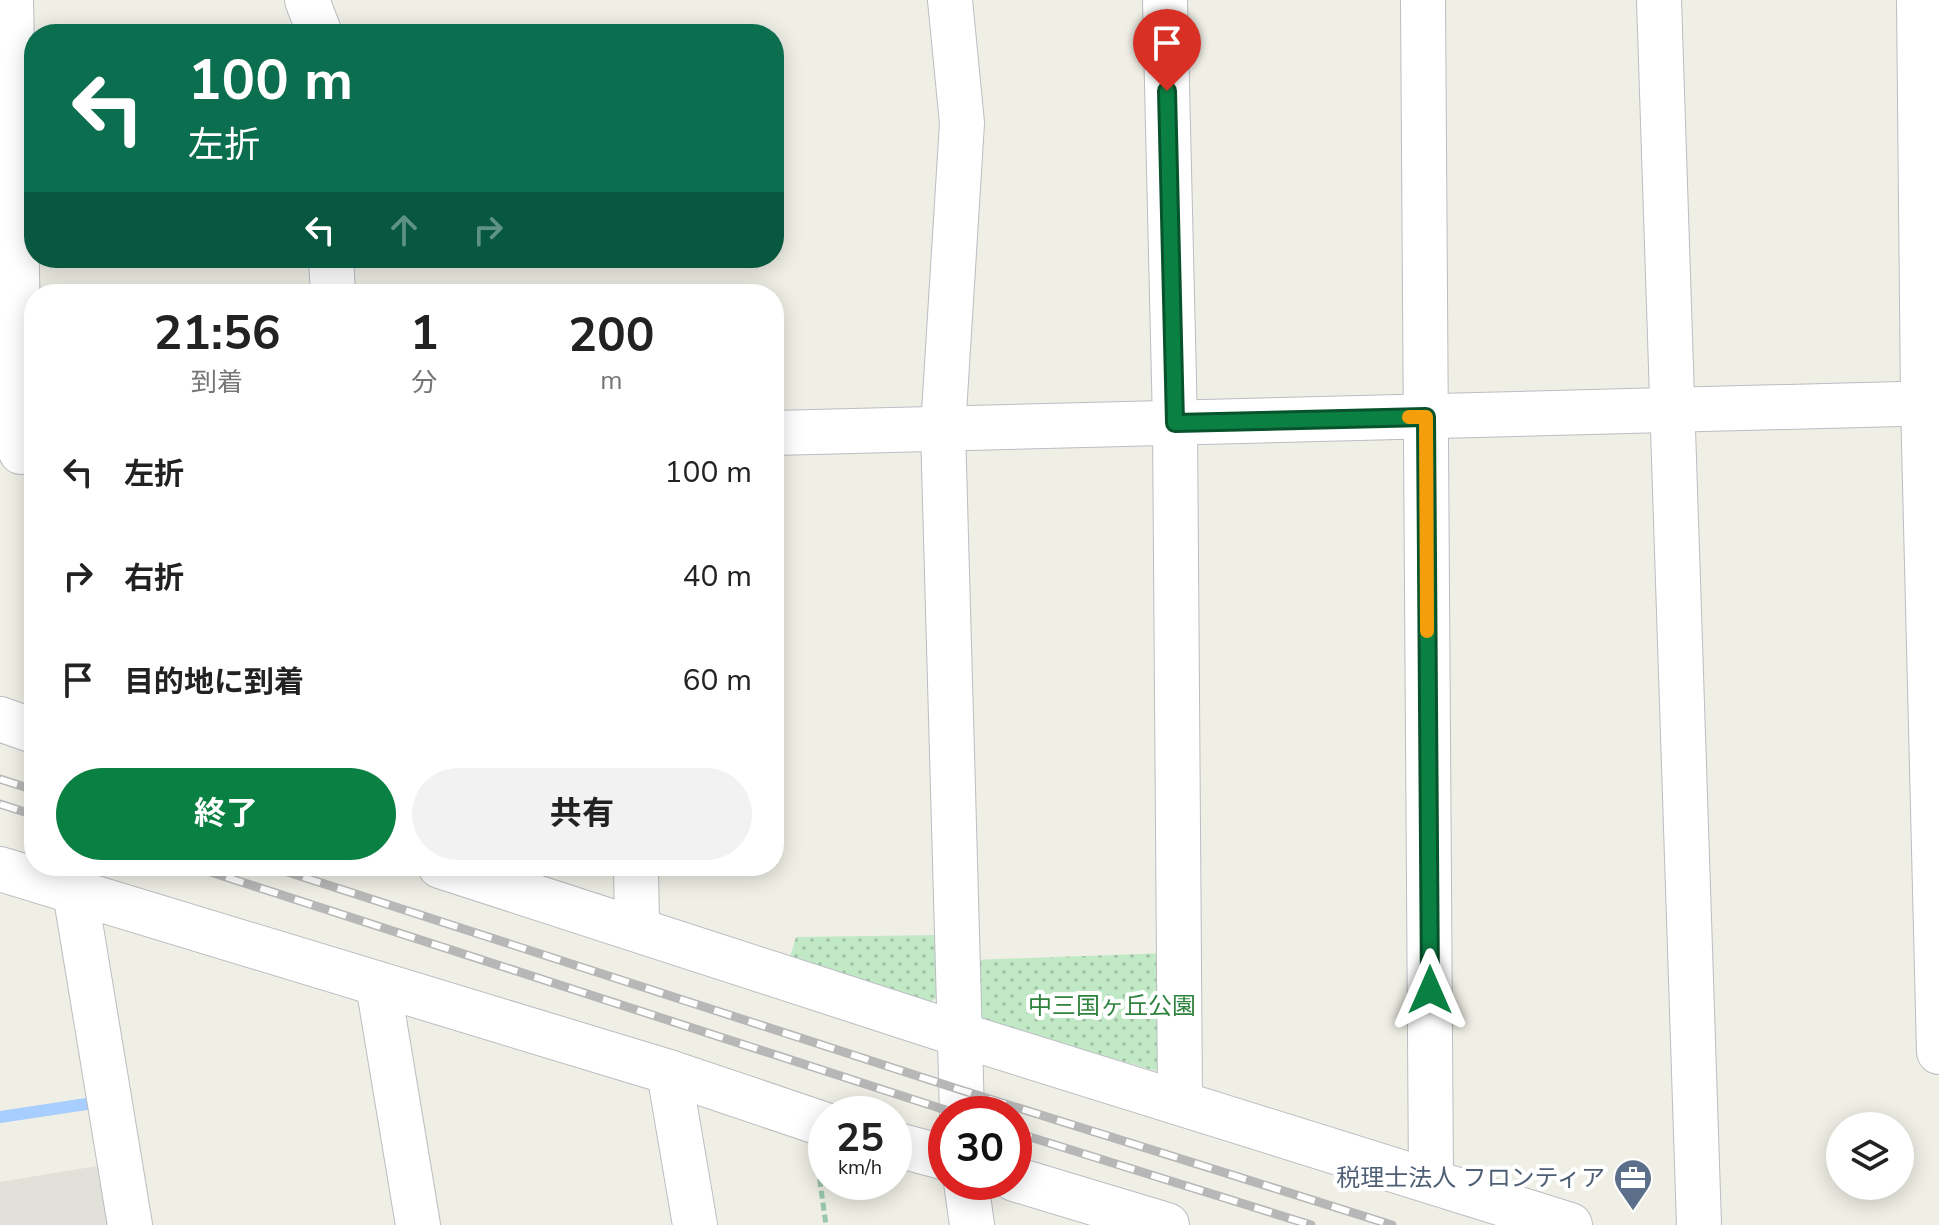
<!DOCTYPE html>
<html lang="ja">
<meta charset="utf-8">
<style>
:root{--surface:#fff;--page:#f2f2f2;--text:#222;--muted:#767676;--accent:#0b8043}
body{margin:0;font-family:"Nunito Sans","Noto Sans JP",sans-serif;background:var(--page);color:var(--text);height:100vh;display:flex;flex-direction:column;font-size:30px;white-space:nowrap}
*{box-sizing:border-box;margin:0}
p{font-size:26px;color:var(--muted)}
.icon{flex:none;width:44px;height:44px;fill:none;stroke:currentColor;stroke-width:2;stroke-linecap:round;stroke-linejoin:round}
.map{position:relative;flex:1;overflow:hidden}
.details{position:absolute;left:24px;top:284px;width:760px;height:592px;display:flex;flex-direction:column;background:var(--surface);border-radius:32px;box-shadow:0 4px 20px #0003}
.details>*{flex:none}
.banner{position:absolute;left:24px;top:24px;width:760px;height:244px;border-radius:32px;box-shadow:0 4px 20px #0003;background:#0b6e4f;color:#fff;overflow:hidden}
.controls{position:absolute;left:1826px;top:1112px;display:grid;gap:16px}
.controls a{display:grid;place-items:center;width:88px;height:88px;border-radius:50%;background:var(--surface);box-shadow:0 4px 20px #0003;font-size:40px}
.speed{position:absolute;left:808px;top:1096px;display:flex;gap:16px;font-size:40px;font-weight:700;text-align:center}
.speed>*{display:grid;place-content:center;width:104px;height:104px;border-radius:50%;background:var(--surface);box-shadow:0 4px 20px #0003;line-height:1}
.speed small{font-size:20px;font-weight:400}
.speed .limit{border:12px solid #d22;background:#fff;color:#111}
.pin{position:absolute;display:grid;place-items:center;width:68px;height:68px;color:#fff;margin:-82px -34px;border-radius:50% 50% 50% 0;rotate:-45deg;box-shadow:0 0 8px #0007}
.pin .icon{rotate:45deg}
.me{position:absolute;width:88px;margin:-44px;rotate:0deg;stroke-linejoin:round;filter:drop-shadow(0 0 6px #0008)}
.turn{display:flex;align-items:center;gap:28px;height:168px;padding:0 32px;font-size:36px}
.turn .icon{width:104px;height:104px;stroke-width:2.5}
.turn b{display:block;font-size:56px;line-height:68px}
.lanes{display:flex;align-items:center;height:76px;padding:0 32px;background:#0003;justify-content:center;gap:40px;direction:ltr}
.lanes .off{opacity:.35}
.eta{display:flex;justify-content:space-evenly;align-items:center;height:136px;text-align:center}
.eta b{font-size:48px;font-weight:700;line-height:56px}
.primary-button{display:flex;gap:16px;margin-top:auto;padding:16px 32px}
.primary-button a{flex:1;height:92px;border-radius:48px;background:var(--accent);color:#fff;font-size:32px;font-weight:700;line-height:92px;text-align:center}
.primary-button a+a{background:var(--page);color:var(--text)}
ul{padding:0;list-style:none}
li{display:flex;align-items:center;gap:24px;height:104px;padding:0 32px}
li div{flex:1}
li b{display:block;font-size:30px}
li em{font-style:normal}
.map>svg:first-child{display:block}
.industrial{fill:#e1e1da}
.green{fill:url(#green-dots)}
.lines{fill:none;stroke-linecap:round;stroke-linejoin:round}
.stream{stroke:#a7ceff;stroke-width:12}
.minor-casing{stroke:#babdc2;stroke-width:46}
.path{stroke:#99c8ac;stroke-width:5;stroke-dasharray:8 4;stroke-linecap:butt}
.minor{stroke:#fff;stroke-width:44}
.rail-casing{stroke:#b7b7b8;stroke-width:9}
.rail{stroke:#fff;stroke-width:6;stroke-dasharray:18;stroke-linecap:butt}
.route-casing{stroke:#07532c;stroke-width:20}
.route{stroke:#0b8043;stroke-width:14}
.slow{stroke:#f59e0b;stroke-width:14}
.labels{text-anchor:middle;dominant-baseline:central;stroke-width:8;stroke-linejoin:round;paint-order:stroke}
.park-label{font-size:24px;fill:#30833e;stroke:#fff}
.service-label{font-size:24px;fill:#4e5e75;stroke:#fff;text-anchor:end}
</style>
<div class="map">
<svg width="1939" height="1225" viewBox="0 0 1939 1225">
<defs>
<pattern id="green-dots" width="8" height="8" patternUnits="userSpaceOnUse" patternTransform="scale(2)"><rect width="8" height="8" fill="#c1e9c6"/><path d="M2 2h.1M6 6h.1" fill="none" stroke="#a0c0a5" stroke-width="1.8" stroke-linecap="round"/></pattern>
</defs>
<rect width="100%" height="100%" fill="#f0efe6"/>
<polygon class="industrial" points="103,1165 113,1225 0,1225 0,1182"/>
<g class="green">
<polygon points="938,935 941,994 927,1005 790,957 796,937"/>
<polygon points="1167,953 1167,1065 1156,1071 981,1020 972,960"/>
</g>
<g class="lines">
<polyline class="stream" points="0,1117 93,1103"/>
<defs>
<g id="minor">
<polyline points="11,0 21,452"/>
<polyline points="307,0 320,34"/>
<polyline points="950,0 962,123 943,429 962,1114"/>
<polyline points="1165,0 1175,423 1180,1101"/>
<polyline points="1423,0 1431,1181"/>
<polyline points="1659,0 1699,1225"/>
<polyline points="1919,0 1923,403 1939,1052"/>
<polyline points="331,258 333,294"/>
<polyline points="774,433 1939,403"/>
<polyline points="0,719 34,731"/>
<polyline points="440,866 958,1034 1570,1225"/>
<polyline points="636,866 637,929"/>
<polyline points="0,869 669,1072 826,1125"/>
<polyline points="75,892 130,1225"/>
<polyline points="378,984 418,1225"/>
<polyline points="669,1072 695,1225"/>
<polyline points="894,1144 946,1158"/>
<polyline points="1014,1179 1167,1225"/>
<polyline points="966,1182 972,1225"/>
</g>
</defs>
<use href="#minor" class="minor-casing"/>
<polyline class="path" points="818,1167 826,1225"/>
<use href="#minor" class="minor"/>
<defs>
<g id="rail">
<polyline points="0,779 34,790"/>
<polyline points="0,804 34,815"/>
<polyline points="192,866 958,1114"/>
<polyline points="269,866 961,1090 1392,1225"/>
<polyline points="1014,1132 1311,1225"/>
</g>
</defs>
<use href="#rail" class="rail-casing"/>
<use href="#rail" class="rail"/>
</g>
<g class="lines">
<defs>
<polyline id="route" points="1167,91 1175,423 1426,417 1430,990"/>
</defs>
<use href="#route" class="route-casing"/>
<use href="#route" class="route"/>
<polyline class="slow" points="1409,417 1426,417 1427,631"/>
</g>
<defs>
<symbol id="office-pin" viewBox="-11 -11 22 30"><path d="M0 17L-7.5 6A9.5 9.5 0 1 1 7.5 6Z" fill="#5c6f8a" stroke="#fff"/><path d="M-6-3h4V-5.5h4V-3h4V5H-6ZM-1-4.5V-3h2v-1.5ZM-6 0V1H6V0Z" fill="#fff"/></symbol>
</defs>
<g fill-rule="evenodd">
<use href="#office-pin" x="1611" y="1156" width="44" height="60"/>
</g>
<g class="labels">
<g class="park-label">
<text x="1112" y="1006">中三国ヶ丘公園</text>
</g>
<g class="service-label">
<text x="1605" y="1178">税理士法人 フロンティア</text>
</g>
</g>
</svg>
<div class="controls">
<a><svg class="icon" aria-label="layers" viewBox="0 0 24 24"><path d="M12 4l9 5-9 5-9-5zM3 14l9 5 9-5"/></svg></a>
</div>
<div class="speed"><div>25<small>km/h</small></div><div class="limit">30</div></div>
<div class="pin" style="left:1167px;top:91px;background:#d93025"><svg class="icon" aria-label="arrive" viewBox="0 0 24 24"><path d="M6 21V4h12l-3 4 3 4H6"/></svg></div>
<svg class="me" style="left:1430px;top:990px" viewBox="-20 -20 40 40"><path d="M0-17L14 15 0 8-14 15z" fill="#0b8043" stroke="#fff" stroke-width="4"/></svg>
<div class="banner">
<div class="turn"><svg class="icon" aria-label="left" viewBox="0 0 24 24"><path d="M17 20v-9H6M10 6l-5 5 5 5"/></svg><div><b>100 m</b>左折</div></div>
<div class="lanes"><svg class="icon" aria-label="left" viewBox="0 0 24 24"><path d="M17 20v-9H6M10 6l-5 5 5 5"/></svg><svg class="icon off" aria-label="ahead" viewBox="0 0 24 24"><path d="M12 20V5M6 11l6-6 6 6"/></svg><svg class="icon off" aria-label="right" viewBox="0 0 24 24"><path d="M7 20v-9h11M14 6l5 5-5 5"/></svg></div>
</div>
<section class="details">
<div class="eta">
<div><b>21:56</b><p>到着</p></div>
<div><b>1</b><p>分</p></div>
<div><b>200</b><p>m</p></div>
</div>
<ul>
<li><svg class="icon" aria-label="left" viewBox="0 0 24 24"><path d="M17 20v-9H6M10 6l-5 5 5 5"/></svg><div><b>左折</b></div><em>100 m</em></li>
<li><svg class="icon" aria-label="right" viewBox="0 0 24 24"><path d="M7 20v-9h11M14 6l5 5-5 5"/></svg><div><b>右折</b></div><em>40 m</em></li>
<li><svg class="icon" aria-label="arrive" viewBox="0 0 24 24"><path d="M6 21V4h12l-3 4 3 4H6"/></svg><div><b>目的地に到着</b></div><em>60 m</em></li>
</ul>
<div class="primary-button"><a>終了</a><a>共有</a></div>
</section>
</div>
